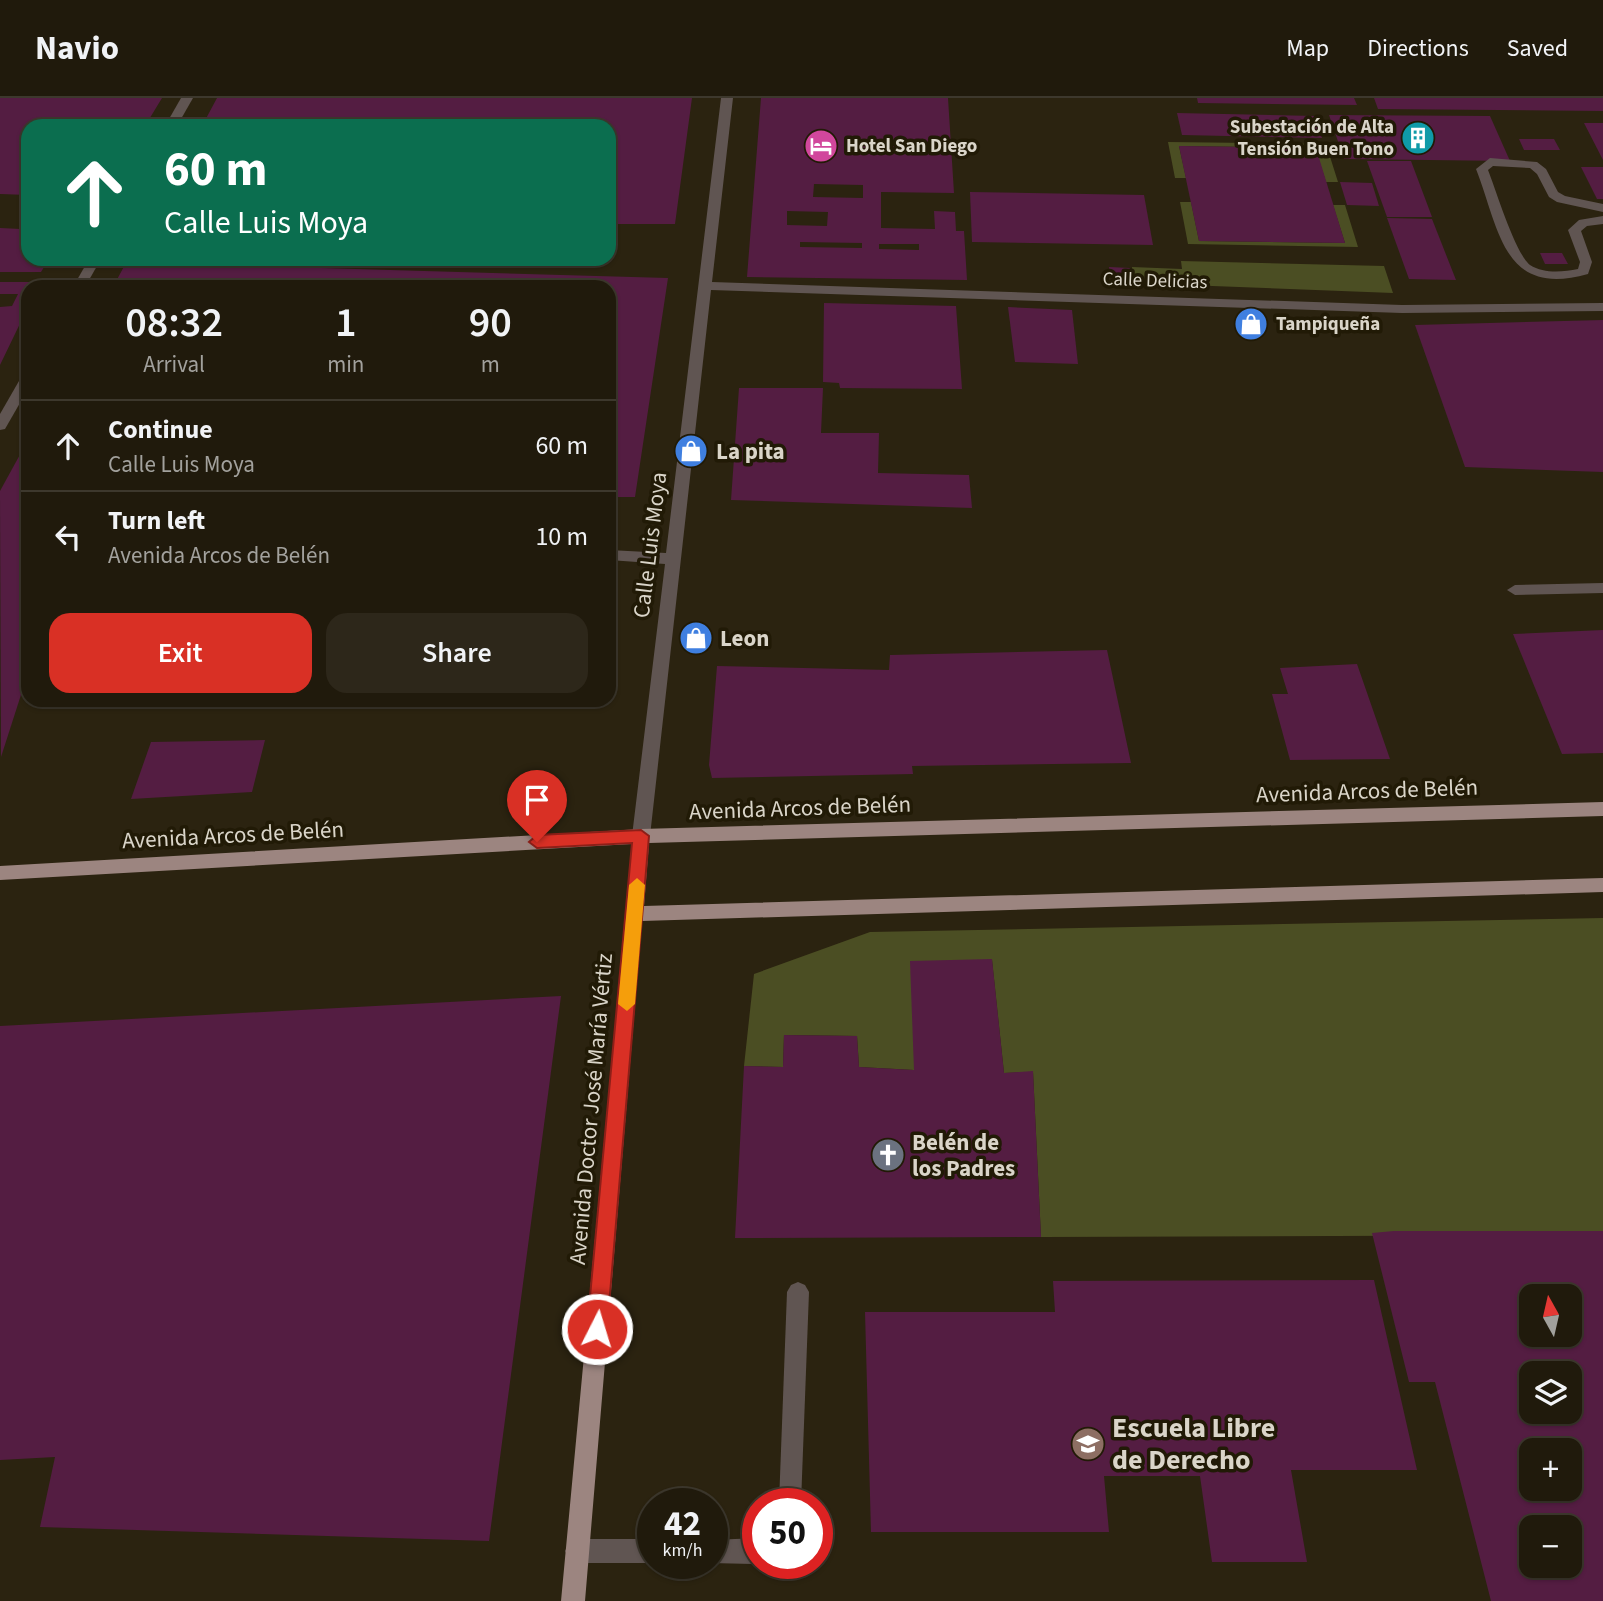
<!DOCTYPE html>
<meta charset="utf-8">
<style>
:root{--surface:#201a0c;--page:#2d271a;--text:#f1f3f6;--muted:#a2a19d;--line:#3d382d;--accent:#d93025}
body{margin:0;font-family:"Source Sans 3",sans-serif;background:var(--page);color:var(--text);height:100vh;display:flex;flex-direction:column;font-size:26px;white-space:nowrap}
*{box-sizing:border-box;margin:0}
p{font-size:23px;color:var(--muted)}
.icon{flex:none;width:38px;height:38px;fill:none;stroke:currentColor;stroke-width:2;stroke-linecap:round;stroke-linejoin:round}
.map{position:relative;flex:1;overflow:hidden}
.sheet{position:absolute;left:21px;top:182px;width:595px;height:427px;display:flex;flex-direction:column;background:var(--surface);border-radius:21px;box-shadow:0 2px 5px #0004,0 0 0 2px var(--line)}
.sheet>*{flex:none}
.top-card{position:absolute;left:21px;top:21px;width:595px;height:147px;border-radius:21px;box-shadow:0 2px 5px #0004,0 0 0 2px var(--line);background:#0b6e4f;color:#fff;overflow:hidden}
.needle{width:46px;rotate:352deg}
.tools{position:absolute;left:1519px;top:1186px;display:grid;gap:14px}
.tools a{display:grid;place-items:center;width:63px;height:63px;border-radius:14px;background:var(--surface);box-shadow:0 2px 5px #0004,0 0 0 2px var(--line);font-size:35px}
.speed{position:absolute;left:637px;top:1390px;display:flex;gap:14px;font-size:35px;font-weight:700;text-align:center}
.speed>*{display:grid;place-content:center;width:91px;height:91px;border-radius:50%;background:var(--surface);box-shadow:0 2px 5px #0004,0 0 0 2px var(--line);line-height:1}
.speed small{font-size:18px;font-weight:400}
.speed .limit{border:10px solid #d22;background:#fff;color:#111}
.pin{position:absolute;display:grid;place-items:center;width:60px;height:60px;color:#fff;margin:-72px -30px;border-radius:50% 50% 50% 0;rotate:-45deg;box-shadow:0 0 7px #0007}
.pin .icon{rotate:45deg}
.me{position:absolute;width:77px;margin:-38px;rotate:5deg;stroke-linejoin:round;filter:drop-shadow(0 0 5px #0008)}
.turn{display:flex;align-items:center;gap:24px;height:147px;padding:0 28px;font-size:32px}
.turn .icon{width:91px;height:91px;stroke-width:2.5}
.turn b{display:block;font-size:49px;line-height:60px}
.eta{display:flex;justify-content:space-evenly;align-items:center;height:119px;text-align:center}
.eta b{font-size:42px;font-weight:600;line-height:49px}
.button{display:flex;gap:14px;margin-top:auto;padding:14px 28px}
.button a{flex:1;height:80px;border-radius:21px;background:var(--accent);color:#fff;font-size:28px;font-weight:600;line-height:80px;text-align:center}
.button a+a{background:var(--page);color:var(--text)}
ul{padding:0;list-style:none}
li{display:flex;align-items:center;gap:21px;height:91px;padding:0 28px;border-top:2px solid var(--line)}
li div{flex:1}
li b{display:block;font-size:26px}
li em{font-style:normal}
header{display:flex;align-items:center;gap:42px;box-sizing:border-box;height:98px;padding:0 35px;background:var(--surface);border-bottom:2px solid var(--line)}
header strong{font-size:33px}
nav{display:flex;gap:38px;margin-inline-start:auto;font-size:24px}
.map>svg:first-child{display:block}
.green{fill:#4b4e23}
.building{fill:#541d42;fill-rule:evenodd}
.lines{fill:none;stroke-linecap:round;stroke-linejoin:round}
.minor{fill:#605552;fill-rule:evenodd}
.major{fill:#9c8580;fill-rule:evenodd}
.route{fill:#d93025;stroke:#8d1f18;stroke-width:2}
.slow{fill:#f59e0b}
.labels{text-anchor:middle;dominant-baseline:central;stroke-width:7;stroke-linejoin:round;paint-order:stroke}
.far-poi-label{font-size:19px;font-weight:bold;fill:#dad5c9;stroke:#211a06;text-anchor:start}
.far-street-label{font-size:19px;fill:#dad5c9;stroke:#211a06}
.poi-label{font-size:23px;font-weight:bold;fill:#dad5c9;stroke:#211a06;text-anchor:start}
.street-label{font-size:23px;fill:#dad5c9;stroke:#211a06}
.near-poi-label{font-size:28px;font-weight:bold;fill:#dad5c9;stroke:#211a06;text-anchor:start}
</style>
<header>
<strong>Navio</strong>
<nav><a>Map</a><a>Directions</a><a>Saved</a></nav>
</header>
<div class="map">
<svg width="1603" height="1503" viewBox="0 0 1603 1503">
<rect width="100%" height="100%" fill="#2b2310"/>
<g class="green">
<polygon points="1168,44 1326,46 1338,84 1326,84 1315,50 1179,48 1186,80 1175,80"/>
<polygon points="1180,104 1191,104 1199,143 1345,145 1333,107 1345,107 1358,149 1188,146"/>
<polygon points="1181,163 1384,168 1393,195 1133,185 1132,169 1182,171"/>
<polygon points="1603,820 1603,1137 1041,1139 1033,974 1004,975 992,862 914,972 859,969 857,938 784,937 783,969 744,968 754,876 870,834"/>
</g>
<g class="building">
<polygon points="0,0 162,0 145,28 28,28 28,97 0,96"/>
<polygon points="217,0 692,0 675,126 609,126 609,28 202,28"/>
<path d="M761,0H948L954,95L881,94V130L935,131L934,113L955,114L956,133H964L967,182L747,179ZM814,86L863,87V100L813,99ZM787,113L828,114L827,128L787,127ZM800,144L862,145V150L800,149ZM879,146H919V152L879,151Z"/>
<polygon points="1197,0 1354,0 1357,7 1198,5"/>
<polygon points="1374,0 1603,0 1603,13 1378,11"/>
<polygon points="1177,15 1315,18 1322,40 1182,37"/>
<polygon points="1329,17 1490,18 1510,63 1344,61"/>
<polygon points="1584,25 1603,25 1603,62"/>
<polygon points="1519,41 1554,41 1560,52 1524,52"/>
<polygon points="1179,48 1316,50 1345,145 1199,143"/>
<polygon points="1367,63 1411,63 1432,119 1387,119"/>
<polygon points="1581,69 1603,69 1603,101 1597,101"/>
<polygon points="1340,84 1372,85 1379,108 1347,107"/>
<polygon points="970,94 1144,97 1153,147 972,144"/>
<polygon points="28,118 28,161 49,161 41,174 0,174 0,130 21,131"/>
<polygon points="1387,120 1432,121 1456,182 1409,181"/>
<polygon points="1540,155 1562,155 1568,166 1545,166"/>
<polygon points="128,161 256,161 252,168 668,180 635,399 609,399 609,189 113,189"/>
<polygon points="1109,169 1130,170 1131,181 1110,180"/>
<polygon points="0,184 40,184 38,189 28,189 28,209 0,267 0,209 12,208 18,196 0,196"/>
<polygon points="824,205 956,208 962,291 840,290 839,285 823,284"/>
<polygon points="1008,209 1072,212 1078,266 1015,264"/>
<polygon points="1603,222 1603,374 1465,369 1415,227"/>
<polygon points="739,290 823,290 821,335 879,335 878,375 969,377 972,410 731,402"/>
<polygon points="28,342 28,575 1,659 0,393"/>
<polygon points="1603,532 1603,655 1562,656 1513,536"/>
<polygon points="1107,552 1131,665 912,668 913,676 712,680 709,667 717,568 889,572 890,557"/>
<polygon points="1357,566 1390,661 1290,662 1272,596 1288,596 1280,570"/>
<polygon points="265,642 252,694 131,701 151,644"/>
<polygon points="992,861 1004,975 1033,973 1041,1139 735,1140 744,968 783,969 784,937 857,938 859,969 914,972 910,863"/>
<polygon points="561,898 489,1443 40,1429 55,1359 0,1362 0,928"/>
<path d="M1394,1133H1603V1503H1491L1435,1284H1409L1372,1135ZM1531,1199H1570V1237H1531ZM1531,1276H1570V1314H1531ZM1531,1353H1570V1391H1531ZM1531,1430H1570V1468H1531Z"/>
<polygon points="1374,1182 1417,1372 1291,1372 1307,1464 1212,1464 1200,1378 1104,1378 1109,1434 871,1434 865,1214 1055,1214 1053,1183"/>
</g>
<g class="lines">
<g class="minor">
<polygon points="181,0 193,0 177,28 165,28"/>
<polygon points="721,0 733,0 712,184 1402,207 1603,205 1603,213 1402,215 711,192 650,738 647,743 635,743 632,738 665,466 609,462 609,452 666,455"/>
<path d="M1490,60L1537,64L1546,71L1558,94L1565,98L1603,106V114L1557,104L1549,99L1537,76L1530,70L1493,68L1488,72C1496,92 1515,155 1530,167C1544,176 1563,174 1578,171L1580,164L1568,132L1579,122L1603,118V126L1587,128L1581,133L1592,164L1588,176C1503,200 1500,133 1476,71Z"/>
<polygon points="89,161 101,161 85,189 73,189"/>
<polygon points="28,275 28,291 5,331 0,332 0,316 23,276"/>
<polygon points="1603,485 1603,495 1515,497 1507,492 1515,487"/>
<polygon points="798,1184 805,1187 809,1194 801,1405 779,1405 787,1194 791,1187"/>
<polygon points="758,1440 758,1464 753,1466 710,1465 712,1465 712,1442"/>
<polygon points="577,1441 653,1441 653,1465 577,1465 569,1461 565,1453 569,1445"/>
</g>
<polygon class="major" points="1603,704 1603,718 649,745 644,808 1603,780 1603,794 642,823 585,1503 561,1503 632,746 0,782 0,768 641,731"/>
</g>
<polygon class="route" points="641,732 649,738 607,1231 604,1238 597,1241 590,1238 587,1231 632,745 537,750 529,744 537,737"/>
<polygon class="slow" points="637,780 645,787 635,906 627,913 618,906 629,787"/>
<defs>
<symbol id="building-disc" viewBox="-11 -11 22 22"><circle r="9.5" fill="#0f9aa8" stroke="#211a06"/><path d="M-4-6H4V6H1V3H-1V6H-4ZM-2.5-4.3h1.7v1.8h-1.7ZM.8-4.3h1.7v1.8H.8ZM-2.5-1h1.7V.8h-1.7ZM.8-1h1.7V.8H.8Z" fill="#fff"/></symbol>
<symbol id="hotel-disc" viewBox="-11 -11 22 22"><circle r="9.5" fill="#d1479c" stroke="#211a06"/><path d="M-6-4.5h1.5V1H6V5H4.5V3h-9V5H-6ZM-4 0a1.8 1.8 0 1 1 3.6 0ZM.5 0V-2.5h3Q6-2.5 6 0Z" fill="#fff"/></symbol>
<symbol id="shop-disc" viewBox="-11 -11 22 22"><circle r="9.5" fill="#3f7fe0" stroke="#211a06"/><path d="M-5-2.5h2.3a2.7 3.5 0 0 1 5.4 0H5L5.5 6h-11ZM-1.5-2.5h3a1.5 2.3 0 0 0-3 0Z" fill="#fff"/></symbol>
<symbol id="church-disc" viewBox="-11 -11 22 22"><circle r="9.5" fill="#6b7280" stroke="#211a06"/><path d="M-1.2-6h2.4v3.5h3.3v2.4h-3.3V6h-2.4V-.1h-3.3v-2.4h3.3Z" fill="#fff"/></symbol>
<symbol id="school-disc" viewBox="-11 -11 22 22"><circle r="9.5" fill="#8d6e63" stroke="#211a06"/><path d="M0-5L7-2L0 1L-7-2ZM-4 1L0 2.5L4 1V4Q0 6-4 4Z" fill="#fff"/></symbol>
</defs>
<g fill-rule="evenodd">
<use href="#building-disc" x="1399" y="21" width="38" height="38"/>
<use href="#hotel-disc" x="802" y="29" width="38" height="38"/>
<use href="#shop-disc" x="1232" y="207" width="38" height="38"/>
<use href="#shop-disc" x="672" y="334" width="38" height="38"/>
<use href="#shop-disc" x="677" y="521" width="38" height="38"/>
<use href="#church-disc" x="869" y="1038" width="38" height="38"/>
<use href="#school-disc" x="1069" y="1327" width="38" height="38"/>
</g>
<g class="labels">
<g class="far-poi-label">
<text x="1394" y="29" text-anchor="end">Subestación de Alta<tspan x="1394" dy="22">Tensión Buen Tono</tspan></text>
<text x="846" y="48">Hotel San Diego</text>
<text x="1276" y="226">Tampiqueña</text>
</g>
<g class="far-street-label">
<text transform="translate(1155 183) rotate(2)">Calle Delicias</text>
</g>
<g class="poi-label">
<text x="716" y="353">La pita</text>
<text x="720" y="540">Leon</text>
<text x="912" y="1044">Belén de<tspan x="912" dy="26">los Padres</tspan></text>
</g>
<g class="street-label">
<text transform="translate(650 447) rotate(-83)">Calle Luis Moya</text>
<text transform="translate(1367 693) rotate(-2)">Avenida Arcos de Belén</text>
<text transform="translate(800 710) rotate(-2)">Avenida Arcos de Belén</text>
<text transform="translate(233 737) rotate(-3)">Avenida Arcos de Belén</text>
<text transform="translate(591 1011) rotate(-85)">Avenida Doctor José María Vértiz</text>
</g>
<g class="near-poi-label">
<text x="1112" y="1330">Escuela Libre<tspan x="1112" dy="32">de Derecho</tspan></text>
</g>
</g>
</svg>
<div class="tools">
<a><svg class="needle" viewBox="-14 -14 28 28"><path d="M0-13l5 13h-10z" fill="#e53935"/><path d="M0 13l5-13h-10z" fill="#a2a19d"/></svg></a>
<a><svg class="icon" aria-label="layers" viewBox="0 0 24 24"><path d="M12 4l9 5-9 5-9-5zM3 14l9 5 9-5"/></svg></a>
<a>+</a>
<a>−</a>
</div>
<div class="speed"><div>42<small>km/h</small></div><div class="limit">50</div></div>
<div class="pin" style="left:537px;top:744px;background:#d93025"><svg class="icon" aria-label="arrive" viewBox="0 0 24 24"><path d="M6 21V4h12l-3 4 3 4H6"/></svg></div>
<svg class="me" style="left:597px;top:1231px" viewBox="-20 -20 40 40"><circle r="17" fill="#d93025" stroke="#fff" stroke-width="3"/><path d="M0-11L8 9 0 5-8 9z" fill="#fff"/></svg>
<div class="top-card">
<div class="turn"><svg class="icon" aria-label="ahead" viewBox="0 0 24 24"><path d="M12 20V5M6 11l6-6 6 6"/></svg><div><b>60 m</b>Calle Luis Moya</div></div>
</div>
<section class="sheet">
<div class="eta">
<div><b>08:32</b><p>Arrival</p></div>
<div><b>1</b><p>min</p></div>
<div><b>90</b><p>m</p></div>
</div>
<ul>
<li><svg class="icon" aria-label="ahead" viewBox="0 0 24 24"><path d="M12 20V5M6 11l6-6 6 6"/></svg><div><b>Continue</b><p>Calle Luis Moya</p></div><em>60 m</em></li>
<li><svg class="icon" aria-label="left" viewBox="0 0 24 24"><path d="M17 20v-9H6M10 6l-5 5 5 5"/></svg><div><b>Turn left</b><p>Avenida Arcos de Belén</p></div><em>10 m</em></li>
</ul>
<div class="button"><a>Exit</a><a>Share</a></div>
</section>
</div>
